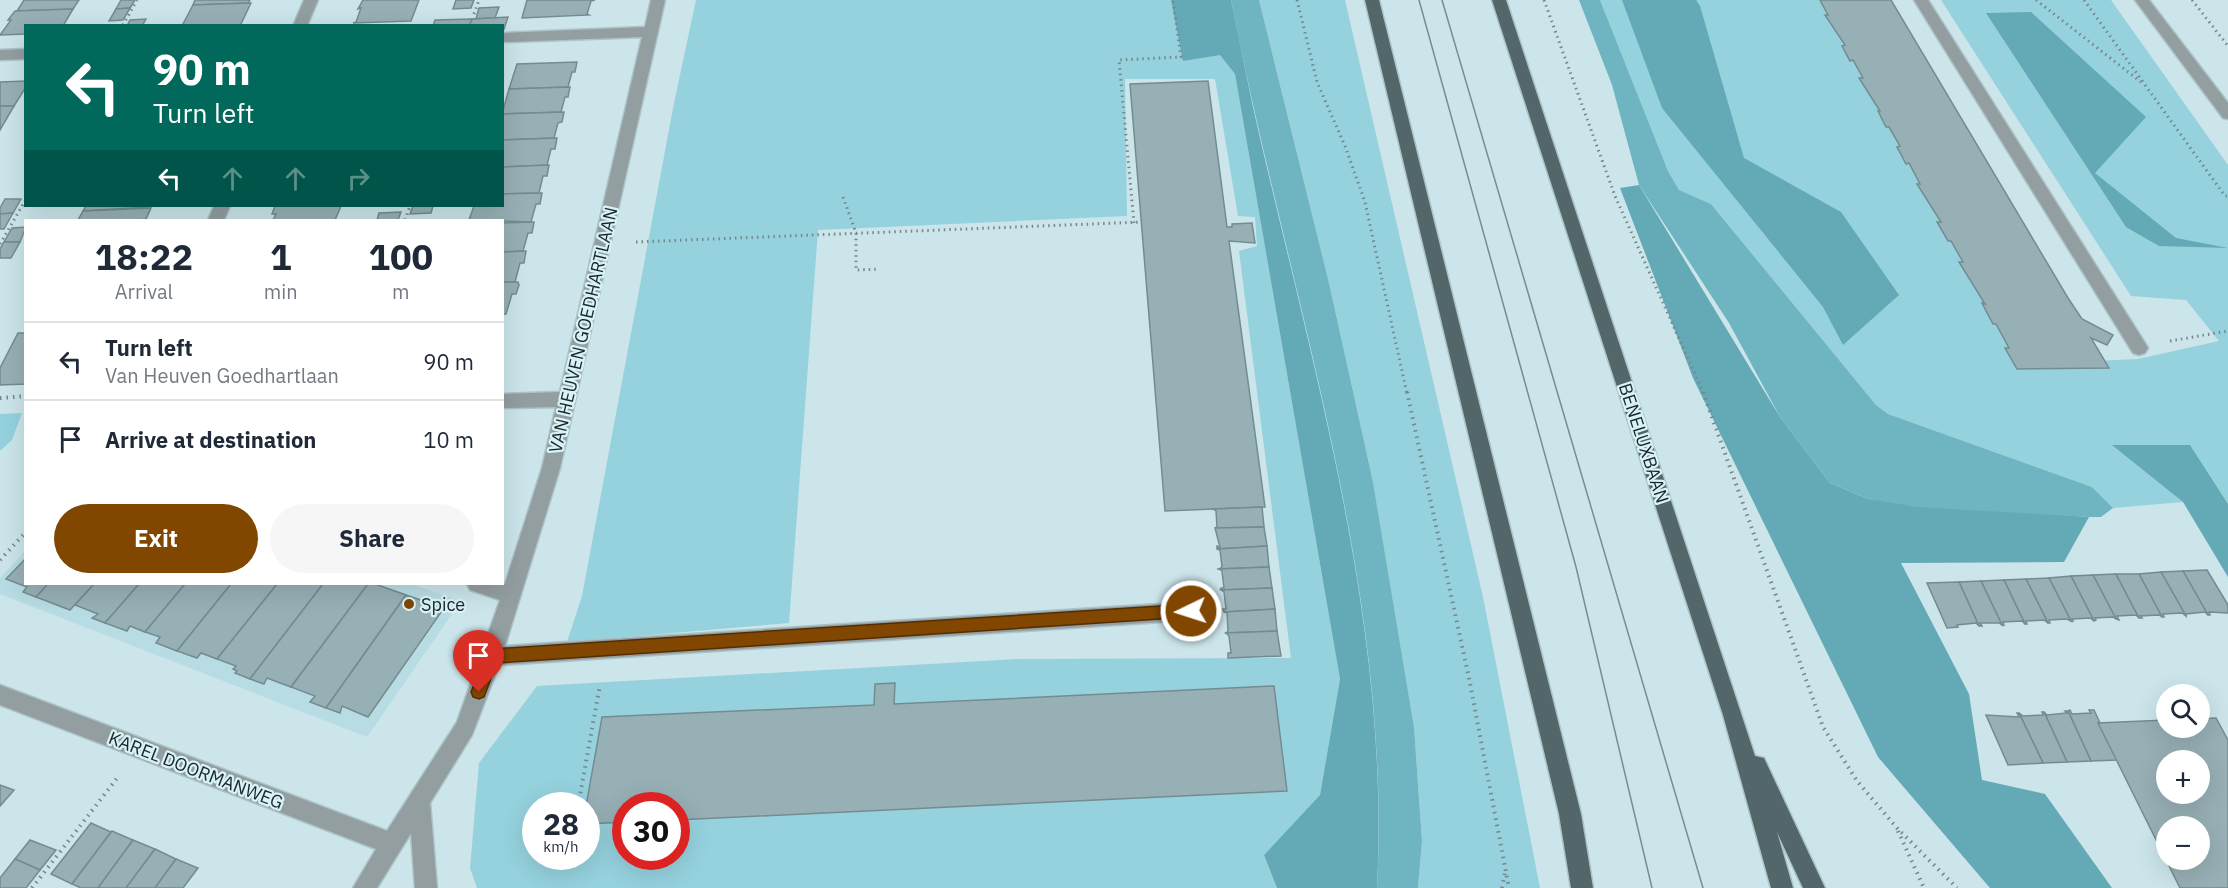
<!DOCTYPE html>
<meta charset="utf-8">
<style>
:root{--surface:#fff;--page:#f6f6f7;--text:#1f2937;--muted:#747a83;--line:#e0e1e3;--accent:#814600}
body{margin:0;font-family:"IBM Plex Sans",sans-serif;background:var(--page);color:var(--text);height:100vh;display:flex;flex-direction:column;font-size:22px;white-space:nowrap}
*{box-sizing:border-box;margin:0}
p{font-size:20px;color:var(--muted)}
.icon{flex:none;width:33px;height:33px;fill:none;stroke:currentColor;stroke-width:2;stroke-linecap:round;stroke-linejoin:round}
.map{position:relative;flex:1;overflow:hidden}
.sheet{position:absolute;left:24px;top:219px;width:480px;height:366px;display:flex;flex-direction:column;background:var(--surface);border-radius:0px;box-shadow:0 6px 24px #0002}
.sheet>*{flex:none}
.hud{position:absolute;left:24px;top:24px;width:480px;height:183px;border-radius:0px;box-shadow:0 6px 24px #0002;background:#00695c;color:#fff;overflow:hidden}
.fabs{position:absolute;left:2156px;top:684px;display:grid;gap:12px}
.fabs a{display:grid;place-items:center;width:54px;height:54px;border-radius:50%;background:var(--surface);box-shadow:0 6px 24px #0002;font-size:30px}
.speed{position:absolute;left:522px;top:792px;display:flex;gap:12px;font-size:30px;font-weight:700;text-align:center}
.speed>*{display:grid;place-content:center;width:78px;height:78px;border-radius:50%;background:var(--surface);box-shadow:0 6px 24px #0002;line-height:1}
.speed small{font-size:15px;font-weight:400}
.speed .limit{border:9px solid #d22;background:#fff;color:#111}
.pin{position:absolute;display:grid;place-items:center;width:51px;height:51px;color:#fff;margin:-62px -26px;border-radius:50% 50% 50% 0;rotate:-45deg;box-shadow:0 0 6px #0007}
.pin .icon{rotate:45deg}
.me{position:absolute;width:66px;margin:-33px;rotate:266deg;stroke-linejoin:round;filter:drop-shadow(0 0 4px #0008)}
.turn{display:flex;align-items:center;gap:21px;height:126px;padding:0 30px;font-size:27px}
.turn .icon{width:78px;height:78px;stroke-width:2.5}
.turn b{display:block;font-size:42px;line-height:51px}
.lanes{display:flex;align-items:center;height:57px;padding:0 30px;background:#0003;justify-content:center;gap:30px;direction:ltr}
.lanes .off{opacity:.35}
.eta{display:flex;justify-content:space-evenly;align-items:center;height:102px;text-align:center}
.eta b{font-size:36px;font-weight:700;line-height:42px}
.action{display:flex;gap:12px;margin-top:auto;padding:12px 30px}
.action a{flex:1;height:69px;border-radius:36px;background:var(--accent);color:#fff;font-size:24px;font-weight:700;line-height:69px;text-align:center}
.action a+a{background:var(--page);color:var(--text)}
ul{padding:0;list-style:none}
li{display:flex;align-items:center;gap:18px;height:78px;padding:0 30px;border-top:2px solid var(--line)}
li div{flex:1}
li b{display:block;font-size:22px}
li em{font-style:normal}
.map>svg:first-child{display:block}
.built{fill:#b8dce3}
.green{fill:#95d2de;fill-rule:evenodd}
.forest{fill:#63a9b6}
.water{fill:#6eb5c1}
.building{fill:#97b0b5;stroke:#738c90;stroke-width:1.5;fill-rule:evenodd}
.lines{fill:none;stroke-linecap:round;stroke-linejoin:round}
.minor-casing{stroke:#acc3c7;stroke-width:3}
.major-casing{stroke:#acc3c7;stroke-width:3}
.path-far1{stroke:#75878b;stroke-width:3;stroke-dasharray:1.5 4;stroke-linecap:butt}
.path{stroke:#75878b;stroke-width:4;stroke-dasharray:1.5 5;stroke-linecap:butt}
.minor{fill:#939ea0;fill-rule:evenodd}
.major{fill:#53676b;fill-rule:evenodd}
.tram{stroke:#798c8f;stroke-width:1.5}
.route{fill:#814600;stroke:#542e00;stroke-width:1.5}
.poi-dot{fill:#814600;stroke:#d8f3f8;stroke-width:2}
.labels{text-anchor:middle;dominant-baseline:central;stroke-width:4.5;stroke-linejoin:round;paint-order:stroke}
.street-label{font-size:18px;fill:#1c2628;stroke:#d8f3f8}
.poi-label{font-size:18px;fill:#1c2628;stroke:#d8f3f8;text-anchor:start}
</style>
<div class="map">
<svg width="2228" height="888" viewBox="0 0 2228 888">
<rect width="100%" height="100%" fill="#cbe5ea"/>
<polygon class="built" points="25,551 26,584 411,584 461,601 367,737 0,594 0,578"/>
<g class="green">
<path d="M696,0H1179L1235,74L1340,679L1320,795L1264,855L1277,888H477L470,868L479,763L537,686L1019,659L1291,658L1239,251L1257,246L1255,217L1238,216L1215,79H1125L1127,216L818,230L789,623L567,642L582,596L674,103ZM536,806H586V856H536ZM626,806H676V856H626Z"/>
<polygon points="1259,0 1345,0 1483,597 1540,888 1418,888 1422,841 1414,727 1373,482 1329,283"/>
<polygon points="1600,0 1884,0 2094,361 2138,359 2219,341 2186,300 2131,296 1941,0 2111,0 2228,165 2228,504 2190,445 2113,445 2183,502 2113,508 2092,487 1888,414 1876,405 1711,204 1679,190 1668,171"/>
<polygon points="22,413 12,440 0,451 0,414"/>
</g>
<g class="forest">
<path d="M1171,0H1231C1241,46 1249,92 1260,138C1317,384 1390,632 1377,888H1277L1264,855L1320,795L1340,679L1235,74L1220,55L1183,61Z"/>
<polygon points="1622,0 1696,0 1700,6 1744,158 1841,212 1899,295 1843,345 1823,307 1662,108"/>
<polygon points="2031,12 2146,117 2095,173 2176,238 2228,248 2159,246 2126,227 1986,13"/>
<polygon points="1639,185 1780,417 1830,483 1868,499 2089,517 2064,562 1901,563 1969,694 1982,780 2045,794 2112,888 1990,888 1878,757 1693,378 1620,188"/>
<polygon points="2112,445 2190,445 2228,504 2228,577 2183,502"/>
</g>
<g class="water">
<path d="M1231,0H1259L1329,283L1373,482L1414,727L1422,841L1418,888H1377C1393,585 1288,294 1231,0Z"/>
<polygon points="1579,0 1600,0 1668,171 1679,190 1711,204 1876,405 1888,414 2092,487 2113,508 2101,517 2089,517 1917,507 1868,499 1830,483 1780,417 1729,323 1639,185 1612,85"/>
</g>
<g class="building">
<polygon points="24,0 79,0 73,9 17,11"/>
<polygon points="121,0 135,0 130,8 116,9"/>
<polygon points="195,0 250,0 248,3 193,5"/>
<polygon points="419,0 411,21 353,23 356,22 361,8 358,9 363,0"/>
<polygon points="456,0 474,0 471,8 453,9"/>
<polygon points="527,0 595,0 591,1 587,14 589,15 522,18"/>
<polygon points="1820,0 1891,0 2068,298 2082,319 2113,335 2107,345 2091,338 2109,368 2017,369 2005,348 2009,348 1996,324 1993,324 1982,303 1985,304 1959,262 1963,262 1951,241 1948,241 1937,222 1941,222 1917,184 1920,184 1909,163 1906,164 1897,147 1900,146 1889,127 1886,127 1878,111 1880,111 1859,78 1863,78 1853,60 1850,61 1842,46 1845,45 1825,15 1828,15"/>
<polygon points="251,3 240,26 182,26 193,5"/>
<polygon points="499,7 495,18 476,19 479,8"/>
<polygon points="130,8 123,20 109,21 116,9"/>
<polygon points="73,9 63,26 26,26 26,34 0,35 11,20 8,20 15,11"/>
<polygon points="508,17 504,29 502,26 469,26 472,19"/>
<polygon points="146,19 142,26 127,26 130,20"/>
<polygon points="472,19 469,26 433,26 435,20"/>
<polygon points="577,62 575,72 572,72 568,87 509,89 517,64"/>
<polygon points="26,81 26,87 14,106 0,106 0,82"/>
<polygon points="1208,81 1227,227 1232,227 1232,224 1252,223 1255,243 1229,241 1265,507 1165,511 1130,84"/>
<polygon points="570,87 568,97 565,97 561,112 502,114 509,89"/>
<polygon points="0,106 14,106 0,130"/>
<polygon points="564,112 562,122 558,123 554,138 502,140 502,114"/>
<polygon points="557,138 555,149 551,149 547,165 502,167 502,140"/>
<polygon points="549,165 547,176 543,176 539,193 502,194 502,167"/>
<polygon points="542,193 540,204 536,204 531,222 469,220 474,206 502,206 502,194"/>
<polygon points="5,199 21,199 13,213 0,214 0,208"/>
<polygon points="86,206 148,206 150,207 83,211"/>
<polygon points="275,206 341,206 335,220 273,220 276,214 272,214"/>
<polygon points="413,206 433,206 431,213 410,214"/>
<polygon points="151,208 146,219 141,220 78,220 83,211"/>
<polygon points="401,212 398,220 377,220 379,213"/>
<polygon points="13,213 4,229 0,229 0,214"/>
<polygon points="534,222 532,233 528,233 523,251 502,252 502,223"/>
<polygon points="26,227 20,242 4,242 12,228"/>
<polygon points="4,242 20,242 11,258 0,258 0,249"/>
<polygon points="526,251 524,263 520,263 515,282 502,282 502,252"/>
<polygon points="502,282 518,282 519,285 516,294 512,294 506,314 502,314"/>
<polygon points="18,333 26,333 26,384 0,385 0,368"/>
<polygon points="1262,507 1264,527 1215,528 1217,527 1216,511 1213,509"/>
<polygon points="1264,527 1267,546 1217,549 1217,546 1220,547 1215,528"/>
<polygon points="1267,546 1269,567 1219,569 1222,567 1220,550 1217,549"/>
<polygon points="26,558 26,584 48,584 36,597 23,592 27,587 6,579"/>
<polygon points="1269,567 1272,588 1221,590 1221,588 1224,588 1222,571 1219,569"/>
<polygon points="2207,570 2228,605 2228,613 2209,612 2210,615 2208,615 2183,571"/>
<polygon points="2183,571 2208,615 2205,612 2186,614 2186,616 2161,572"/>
<polygon points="2161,572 2186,616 2182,613 2163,614 2164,617 2162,617 2139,574"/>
<polygon points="2116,574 2139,618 2136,615 2117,616 2119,620 2116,619 2093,575"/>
<polygon points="2116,574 2139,574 2162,617 2159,615 2140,616 2142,618 2139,618"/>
<polygon points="2093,575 2116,619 2113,617 2095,618 2096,620 2094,621 2071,576"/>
<polygon points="2071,576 2094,621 2090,618 2072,619 2073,621 2071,621 2049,578"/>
<polygon points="2049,578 2071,621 2067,619 2049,620 2050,623 2048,623 2026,579"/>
<polygon points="2026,579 2048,623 2044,620 2026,621 2027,624 2025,624 2004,580"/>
<polygon points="2004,580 2025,624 2022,621 2003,622 2004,625 2002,625 1981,581"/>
<polygon points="1981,581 2002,625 1999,623 1980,623 1982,626 1979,626 1959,582"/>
<polygon points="1959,582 1979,626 1976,623 1957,625 1958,627 1947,628 1927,583"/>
<polygon points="48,584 94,584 70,610 36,597"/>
<polygon points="94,584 139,584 105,623 92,618 98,614 75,605"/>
<polygon points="139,584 185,584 145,632 130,626 127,631 105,623"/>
<polygon points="185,584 231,584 177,651 156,643 160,637 145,632"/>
<polygon points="231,584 277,584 217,659 201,653 197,658 177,651"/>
<polygon points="277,584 323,584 250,679 235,673 237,671 233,669 236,666 217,659"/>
<polygon points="323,584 368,584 291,687 267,678 264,684 250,679"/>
<polygon points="368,584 375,584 406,595 326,708 310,702 315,696 291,687"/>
<polygon points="1272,588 1275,609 1224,612 1223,609 1226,609 1224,592 1221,590"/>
<polygon points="406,595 444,608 368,717 342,706 340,713 326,708"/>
<polygon points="1275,609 1277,631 1226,633 1228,631 1227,613 1224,612"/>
<polygon points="1277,631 1281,656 1228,658 1228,653 1231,653 1229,636 1226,633"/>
<polygon points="895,683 894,704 1274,686 1287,791 676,820 676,806 626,806 626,822 586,824 586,806 602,717 874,705 875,684"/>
<polygon points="2070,710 2072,714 2091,713 2089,710 2094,710 2117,760 2091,761 2068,711"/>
<polygon points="2065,711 2068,711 2091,761 2067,762 2044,712 2047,715 2067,713"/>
<polygon points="2042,712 2044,712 2067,762 2043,763 2019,713 2023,716 2043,715"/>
<polygon points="2017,713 2019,713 2043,763 2008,765 1986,715 2019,717"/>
<path d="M2216,718L2228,740V888H2180L2098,723L2166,720V728H2199V719ZM2166,760H2199V794H2166ZM2166,826H2199V860H2166Z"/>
<polygon points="0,785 14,790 0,806"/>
<polygon points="91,823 111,832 72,884 51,874"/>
<polygon points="112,831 133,840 98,888 81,888 72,884"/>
<polygon points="30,840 56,850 40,870 15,859"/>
<polygon points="133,840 155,849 126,888 98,888"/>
<polygon points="155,849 176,859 155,888 126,888"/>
<polygon points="15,859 40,870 26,888 0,888 0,878"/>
<polygon points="176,859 198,868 183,888 155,888"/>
</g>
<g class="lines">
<defs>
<g id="minor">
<polygon points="304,0 318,0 307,26 293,26"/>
<polygon points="651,0 665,0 560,468 505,646 1191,602 1198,605 1201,611 1198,617 1191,620 499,665 472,735 430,803 437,888 415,888 411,833 377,888 353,888 376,849 0,705 0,685 387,831 457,722 500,600 470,590 467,584 505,584 542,468 556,407 502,408 502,394 560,392 642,37 506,42 502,41 502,33 645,27"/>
<polygon points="1914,0 1928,0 2145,343 2148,348 2145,353 2139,355 2133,353"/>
<polygon points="2135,0 2149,0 2228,103 2228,119 2223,118"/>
<polygon points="26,49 26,59 0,60 0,50"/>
<polygon points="214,206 230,206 224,220 208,220"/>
</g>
<g id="major">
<polygon points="1365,0 1379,0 1581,814 1593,888 1571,888 1559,814"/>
<polygon points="1492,0 1506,0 1755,756 1764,758 1825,888 1803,888 1777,832 1793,888 1771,888 1723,715"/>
</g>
</defs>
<use href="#minor" class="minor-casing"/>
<use href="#major" class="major-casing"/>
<g class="path-far1">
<polyline points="1297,0 1317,82 1345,146 1365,202 1407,394"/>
<polyline points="1544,0 1615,196 1704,394"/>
<polyline points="2036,0 2141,82"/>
<polyline points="2084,0 2225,196 2228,196"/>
<polyline points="2192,0 2228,46"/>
<polyline points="474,14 479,0"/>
<polyline points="123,25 137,0"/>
<polyline points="843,197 856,233 856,270 879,269"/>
<polyline points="405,220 410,206"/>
<polyline points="1134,223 1119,60 1181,57 1173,0"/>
<polyline points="636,242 1142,222"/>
<polyline points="0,244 26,199"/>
<polyline points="2170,341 2228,331"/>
</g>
<g class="path">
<polyline points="1407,392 1469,678 1509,888"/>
<polyline points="1703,392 1823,727 1857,781 1897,828 1957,888"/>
<polyline points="0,398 26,396"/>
<polyline points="0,560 26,532"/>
<polyline points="578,806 600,685"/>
<polyline points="1898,831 1924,888"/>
<polyline points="32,888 118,777"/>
<polyline points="1502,888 1505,872"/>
</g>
<use href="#minor" class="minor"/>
<use href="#major" class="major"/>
<g class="tram">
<polyline points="1419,0 1576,567 1652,888"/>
<polyline points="1442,0 1703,888"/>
</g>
</g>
<polygon class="route" points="1191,604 1196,606 1198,611 1196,615 1191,617 497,663 484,697 479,699 473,697 471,692 487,651 492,649"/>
<circle class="poi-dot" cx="409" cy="604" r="6"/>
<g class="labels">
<g class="street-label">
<text transform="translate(583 330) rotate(-77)">VAN HEUVEN GOEDHARTLAAN</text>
<text transform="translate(1644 443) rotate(72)">BENELUXBAAN</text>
<text transform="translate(196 770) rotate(21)">KAREL DOORMANWEG</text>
</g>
<g class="poi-label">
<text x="421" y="604">Spice</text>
</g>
</g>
</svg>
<div class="fabs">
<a><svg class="icon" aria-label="search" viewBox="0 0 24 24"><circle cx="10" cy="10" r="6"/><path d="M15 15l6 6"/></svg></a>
<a>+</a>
<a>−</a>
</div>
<div class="speed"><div>28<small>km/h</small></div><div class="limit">30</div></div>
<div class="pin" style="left:479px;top:692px;background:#d93025"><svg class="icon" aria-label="arrive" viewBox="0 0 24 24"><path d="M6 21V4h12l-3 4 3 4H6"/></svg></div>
<svg class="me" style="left:1191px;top:611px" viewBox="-20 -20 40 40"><circle r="17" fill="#814600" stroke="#fff" stroke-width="3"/><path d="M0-11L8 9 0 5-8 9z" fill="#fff"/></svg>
<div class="hud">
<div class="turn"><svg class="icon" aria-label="left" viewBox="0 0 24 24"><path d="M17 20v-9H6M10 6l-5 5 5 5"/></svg><div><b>90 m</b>Turn left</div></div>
<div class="lanes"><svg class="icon" aria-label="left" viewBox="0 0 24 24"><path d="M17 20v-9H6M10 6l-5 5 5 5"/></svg><svg class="icon off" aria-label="ahead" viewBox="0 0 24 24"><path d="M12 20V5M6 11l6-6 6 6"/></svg><svg class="icon off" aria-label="ahead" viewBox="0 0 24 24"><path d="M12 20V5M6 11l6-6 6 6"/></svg><svg class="icon off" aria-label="right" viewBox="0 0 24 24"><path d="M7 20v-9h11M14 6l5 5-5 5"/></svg></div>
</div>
<section class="sheet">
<div class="eta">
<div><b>18:22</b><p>Arrival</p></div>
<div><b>1</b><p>min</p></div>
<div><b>100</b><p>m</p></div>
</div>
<ul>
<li><svg class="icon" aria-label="left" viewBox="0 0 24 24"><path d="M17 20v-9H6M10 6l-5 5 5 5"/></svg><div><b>Turn left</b><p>Van Heuven Goedhartlaan</p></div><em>90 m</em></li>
<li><svg class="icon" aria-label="arrive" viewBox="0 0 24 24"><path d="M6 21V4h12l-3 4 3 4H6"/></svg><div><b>Arrive at destination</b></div><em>10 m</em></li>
</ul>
<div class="action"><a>Exit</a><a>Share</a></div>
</section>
</div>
